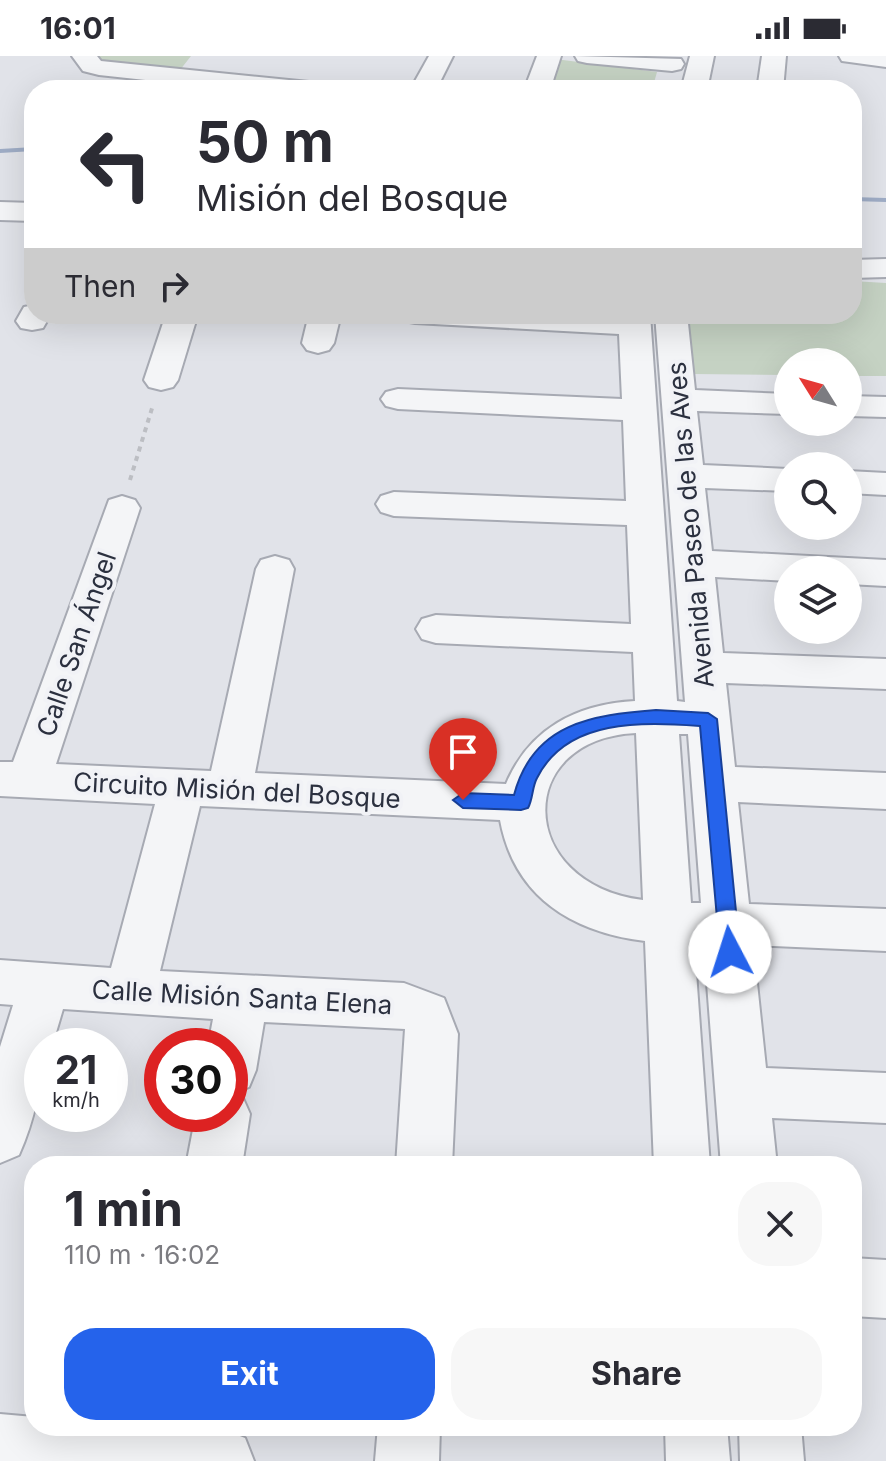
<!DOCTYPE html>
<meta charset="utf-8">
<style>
:root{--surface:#fff;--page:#f7f7f7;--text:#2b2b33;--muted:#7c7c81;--accent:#2563eb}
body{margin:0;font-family:Inter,sans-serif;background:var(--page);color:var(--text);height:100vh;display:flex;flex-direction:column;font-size:30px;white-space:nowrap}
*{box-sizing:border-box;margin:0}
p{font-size:26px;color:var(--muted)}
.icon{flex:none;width:44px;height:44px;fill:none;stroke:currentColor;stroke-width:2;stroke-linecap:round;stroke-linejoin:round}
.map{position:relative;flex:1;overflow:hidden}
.details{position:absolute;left:24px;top:1100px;width:838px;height:280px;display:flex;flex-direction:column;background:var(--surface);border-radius:32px;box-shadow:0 8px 32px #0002}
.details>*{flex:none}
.top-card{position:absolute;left:24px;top:24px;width:838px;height:244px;border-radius:32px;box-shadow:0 8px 32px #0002;background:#fff;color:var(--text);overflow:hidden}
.needle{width:52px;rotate:307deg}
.tools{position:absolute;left:774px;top:292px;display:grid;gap:16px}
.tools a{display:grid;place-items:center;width:88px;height:88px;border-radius:50%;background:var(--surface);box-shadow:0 8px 32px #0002;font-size:40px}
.speed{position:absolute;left:24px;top:972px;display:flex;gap:16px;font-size:40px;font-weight:700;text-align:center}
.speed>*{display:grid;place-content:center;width:104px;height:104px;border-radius:50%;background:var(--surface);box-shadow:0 8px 32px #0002;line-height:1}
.speed small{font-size:20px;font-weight:400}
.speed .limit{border:12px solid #d22;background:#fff;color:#111}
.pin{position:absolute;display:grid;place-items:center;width:68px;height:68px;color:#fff;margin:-82px -34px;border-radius:50% 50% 50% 0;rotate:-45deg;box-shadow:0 0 8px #0007}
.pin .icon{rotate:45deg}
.me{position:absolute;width:88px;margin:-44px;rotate:355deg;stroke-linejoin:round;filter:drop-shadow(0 0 6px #0008)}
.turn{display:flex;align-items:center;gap:28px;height:168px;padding:0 40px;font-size:36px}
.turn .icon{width:104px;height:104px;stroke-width:2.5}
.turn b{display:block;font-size:56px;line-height:68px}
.then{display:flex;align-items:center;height:76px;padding:0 40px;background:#0003;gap:16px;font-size:30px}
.round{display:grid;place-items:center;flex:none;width:84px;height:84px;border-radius:32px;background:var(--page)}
.headline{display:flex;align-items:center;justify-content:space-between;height:136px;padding:0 40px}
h1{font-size:48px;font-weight:700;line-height:60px}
.action{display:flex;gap:16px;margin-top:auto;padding:16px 40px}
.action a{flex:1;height:92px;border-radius:32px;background:var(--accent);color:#fff;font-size:32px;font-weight:700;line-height:92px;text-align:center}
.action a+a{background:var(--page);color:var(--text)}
.status{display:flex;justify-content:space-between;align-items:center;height:56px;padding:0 40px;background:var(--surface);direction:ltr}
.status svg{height:22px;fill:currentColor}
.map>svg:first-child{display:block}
.green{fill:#c5d2c3}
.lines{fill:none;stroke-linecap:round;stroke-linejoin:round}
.stream{fill:#9fadc6;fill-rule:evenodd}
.minor-casing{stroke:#a7aab3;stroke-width:4}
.path{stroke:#bcbec3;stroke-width:4;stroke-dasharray:5 5;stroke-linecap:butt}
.minor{fill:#f4f5f7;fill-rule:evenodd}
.route{fill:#2563eb;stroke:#184099;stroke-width:2}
.labels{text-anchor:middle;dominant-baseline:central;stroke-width:8;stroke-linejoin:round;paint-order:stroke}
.street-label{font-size:26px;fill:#2b303f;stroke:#f1f2f6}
</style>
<div class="status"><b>16:01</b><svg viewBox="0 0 49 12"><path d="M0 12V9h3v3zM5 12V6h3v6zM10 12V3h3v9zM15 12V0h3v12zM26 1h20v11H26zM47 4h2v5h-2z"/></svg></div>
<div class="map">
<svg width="886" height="1405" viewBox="0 0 886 1405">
<rect width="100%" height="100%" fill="#e1e3e9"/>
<g class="green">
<polygon points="89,0 191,0 180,14 90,4"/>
<polygon points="555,3 657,16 652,34 543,34"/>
<polygon points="852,225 886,227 886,320 848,320 848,306 788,306 788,319 693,318 687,258 852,258"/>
</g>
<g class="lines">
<g class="stream">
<polygon points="34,91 34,95 0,97 0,93"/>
<polygon points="852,141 886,142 886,146 852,145"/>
</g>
<defs>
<g id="minor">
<polygon points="72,0 97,0 101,5 309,26 318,29 322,34 238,34 99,19 83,15"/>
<polygon points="429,0 453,0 436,34 410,34"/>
<polygon points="537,0 561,0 550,34 524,34"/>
<polygon points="575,0 681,3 684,8 681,13 672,15 587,7 578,5"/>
<polygon points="690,0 714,0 707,34 681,34"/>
<polygon points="762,0 786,0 783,34 757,34"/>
<polygon points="839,0 886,0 886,11 842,5"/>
<polygon points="0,146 34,147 34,165 0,164"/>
<polygon points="886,203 886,221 852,222 852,204"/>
<polygon points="34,249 34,258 51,258 43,272 32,274 21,272 16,265 24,251"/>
<polygon points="166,258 198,258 178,324 173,331 161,334 149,331 144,324"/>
<polygon points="309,258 341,258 334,287 329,294 318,297 307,294 302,287"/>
<path d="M399,258H650L677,645L685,646L655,258H687L695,334L788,338V358L697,355L703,409L788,413V435L705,432L712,495L886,504V530L848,528V514H788V525L715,521L723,597L886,603V633L726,627L735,711L886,717V753L738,746L749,848L886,853V895L753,889L766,1012L886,1017V1067L772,1062L777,1110H721L704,888H694L710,1110H654L645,885C571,876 514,840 500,764L200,750L160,915L404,927L444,942L458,978L452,1110H396L405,973L264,966L256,1014L249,1031L234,1037L242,1040L250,1058L242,1110H186L196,1058H230V990H208L213,963L63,953L52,990H42C42,1029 35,1063 19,1099L0,1107V991L13,949L0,948V904L111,912L155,748L0,740V706H13L109,444L122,440L135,444L140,452L56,708L211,715L256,513L261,504L275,500L289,504L294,513L255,717L506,728C529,673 576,648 635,645L633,596L436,587L422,583L416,573L422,563L436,559L631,568L627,469L394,460L381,456L376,448L381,440L394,436L626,445L623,364L398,353L386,350L381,343L386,336L398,333L622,343L619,278L415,267L404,265ZM636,677L643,844C516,828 512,683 636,677ZM679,678H688L701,847H691Z"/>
<polygon points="848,340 886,341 886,361 848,360"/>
<polygon points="848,415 886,417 886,439 848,437"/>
<polygon points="852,1202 886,1204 886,1262 852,1260"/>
<polygon points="0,1358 34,1361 34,1370 222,1373 245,1382 254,1405 0,1405"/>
<polygon points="378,1370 440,1370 439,1405 375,1405"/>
<polygon points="665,1370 727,1370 730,1405 666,1405"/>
<polygon points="739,1370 801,1370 804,1405 740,1405"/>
</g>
</defs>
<use href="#minor" class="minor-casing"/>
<polyline class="path" points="130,424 153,349"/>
<use href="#minor" class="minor"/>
</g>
<path class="route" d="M656,654L708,657L717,663L740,896L737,902L730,904L723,902L720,896L700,670C643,666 567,662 537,722C532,731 533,743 528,752L521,754L463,752L453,744L463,737L514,739C533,667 592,659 656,654Z"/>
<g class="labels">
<g class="street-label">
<text transform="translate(690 469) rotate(-95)">Avenida Paseo de las Aves</text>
<text transform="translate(76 588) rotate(-71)">Calle San Ángel</text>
<text transform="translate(237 734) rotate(3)">Circuito Misión del Bosque</text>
<text transform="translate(242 941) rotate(3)">Calle Misión Santa Elena</text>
</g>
</g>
</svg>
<div class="tools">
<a><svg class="needle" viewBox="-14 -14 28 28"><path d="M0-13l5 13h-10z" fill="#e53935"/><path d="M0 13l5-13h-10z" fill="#7c7c81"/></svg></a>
<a><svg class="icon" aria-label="search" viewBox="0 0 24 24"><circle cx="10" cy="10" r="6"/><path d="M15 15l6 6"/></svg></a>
<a><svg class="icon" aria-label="layers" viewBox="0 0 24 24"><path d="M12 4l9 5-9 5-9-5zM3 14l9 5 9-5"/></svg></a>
</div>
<div class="speed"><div>21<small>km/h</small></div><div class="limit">30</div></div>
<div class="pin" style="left:463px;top:744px;background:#d93025"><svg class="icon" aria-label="arrive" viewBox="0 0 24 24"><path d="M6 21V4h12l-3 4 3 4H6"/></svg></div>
<svg class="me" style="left:730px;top:896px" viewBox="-20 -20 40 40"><circle r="19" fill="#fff"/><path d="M0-13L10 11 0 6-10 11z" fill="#2563eb"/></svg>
<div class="top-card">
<div class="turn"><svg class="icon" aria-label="left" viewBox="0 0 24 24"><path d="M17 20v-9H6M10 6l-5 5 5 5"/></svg><div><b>50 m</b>Misión del Bosque</div></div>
<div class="then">Then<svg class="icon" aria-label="right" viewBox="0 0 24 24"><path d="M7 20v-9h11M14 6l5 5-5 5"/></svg></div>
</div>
<section class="details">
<div class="headline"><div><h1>1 min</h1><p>110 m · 16:02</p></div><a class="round"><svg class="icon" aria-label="close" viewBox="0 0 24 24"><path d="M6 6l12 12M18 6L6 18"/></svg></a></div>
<div class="action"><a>Exit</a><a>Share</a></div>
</section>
</div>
